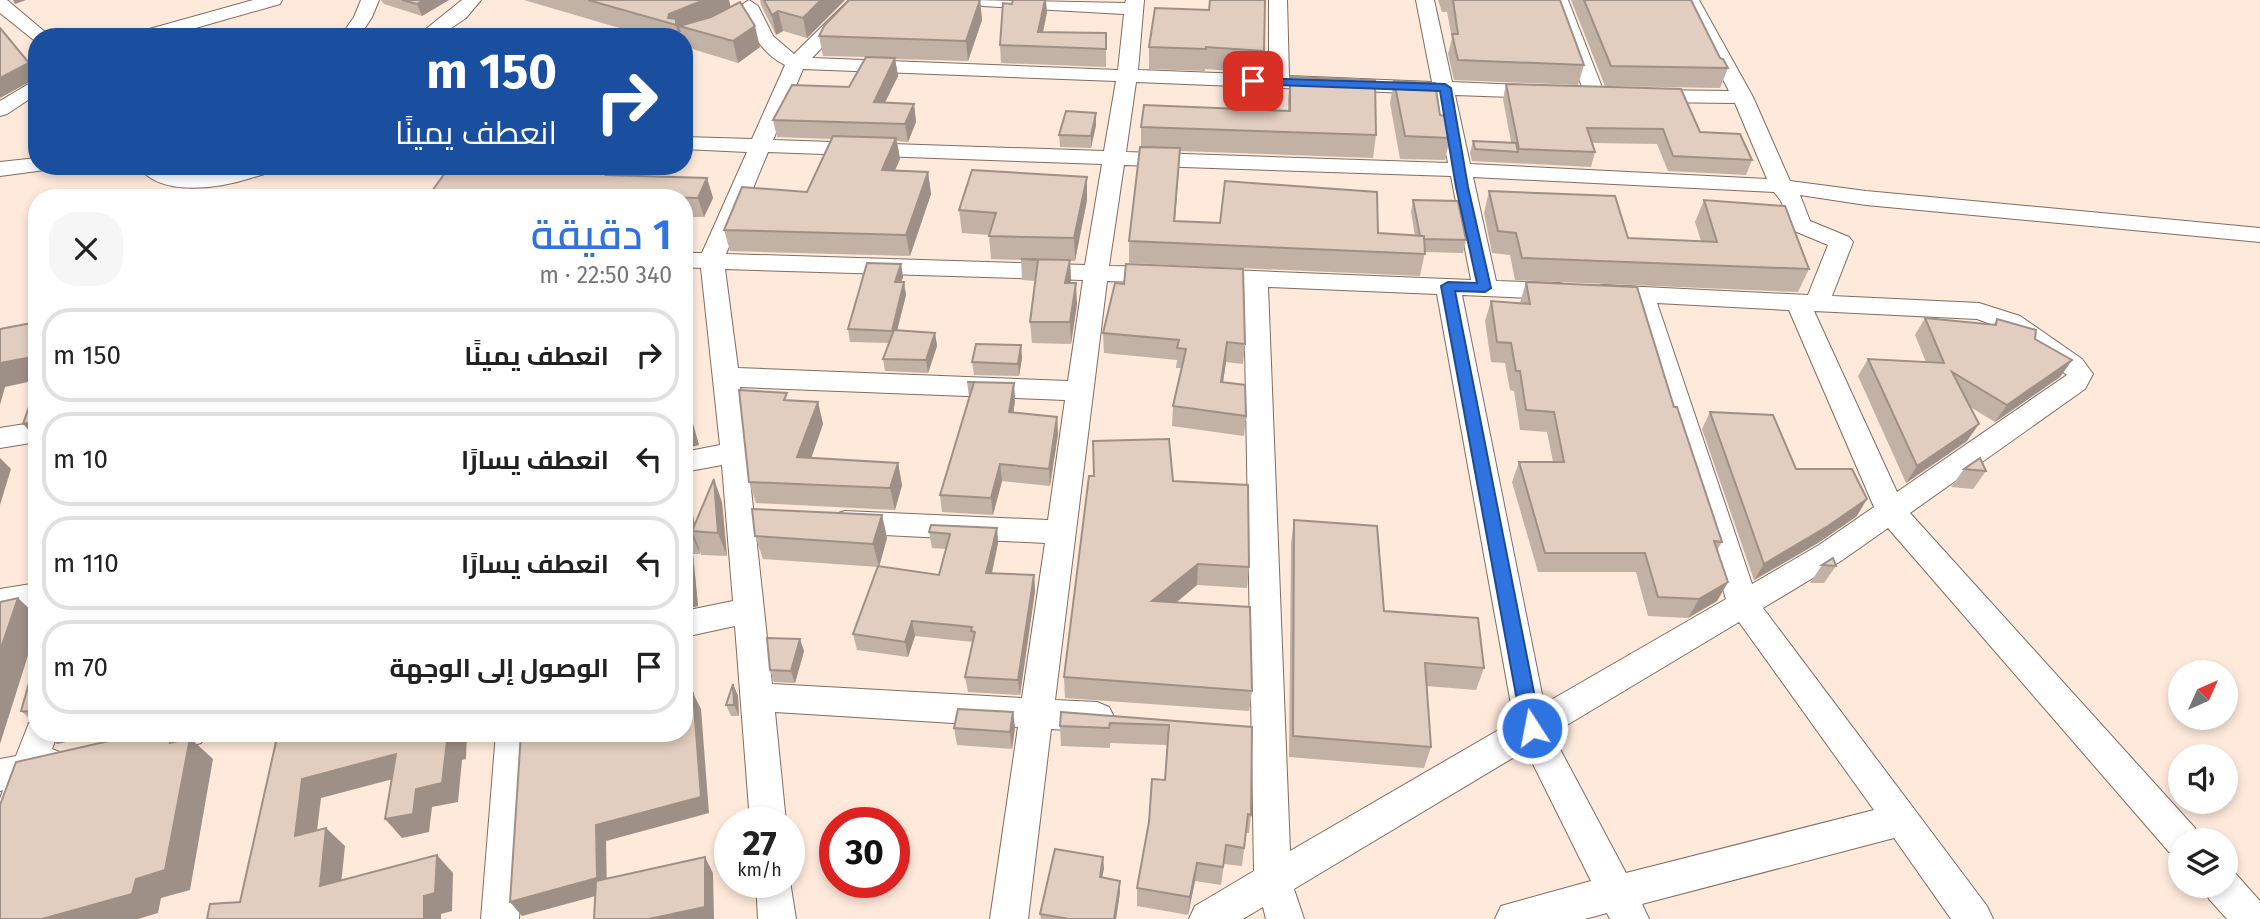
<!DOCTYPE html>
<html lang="ar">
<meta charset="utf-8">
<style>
:root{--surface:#fff;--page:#f6f6f6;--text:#222;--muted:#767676;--line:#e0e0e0;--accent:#2e73df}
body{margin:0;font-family:"Fira Sans",Cairo,sans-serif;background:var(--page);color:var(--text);direction:rtl;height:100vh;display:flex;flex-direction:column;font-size:26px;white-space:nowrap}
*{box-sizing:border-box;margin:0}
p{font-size:23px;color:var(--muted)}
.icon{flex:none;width:38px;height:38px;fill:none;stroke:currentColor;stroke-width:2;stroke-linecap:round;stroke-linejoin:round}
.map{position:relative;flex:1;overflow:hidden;direction:ltr}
.details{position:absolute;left:28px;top:189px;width:665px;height:553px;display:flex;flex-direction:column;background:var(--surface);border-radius:28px;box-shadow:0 4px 10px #0003;direction:rtl}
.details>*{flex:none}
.guide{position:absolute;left:28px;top:28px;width:665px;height:147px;border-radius:28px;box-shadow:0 4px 10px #0003;direction:rtl;background:#1a4fa0;color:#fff;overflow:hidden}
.needle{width:46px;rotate:45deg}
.tools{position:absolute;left:2168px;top:660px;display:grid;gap:14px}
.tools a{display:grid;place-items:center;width:70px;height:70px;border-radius:50%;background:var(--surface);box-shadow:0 4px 10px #0003;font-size:35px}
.speed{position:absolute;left:714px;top:807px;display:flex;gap:14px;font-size:35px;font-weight:700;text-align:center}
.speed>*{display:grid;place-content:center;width:91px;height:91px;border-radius:50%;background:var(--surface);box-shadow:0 4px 10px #0003;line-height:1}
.speed small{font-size:18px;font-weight:400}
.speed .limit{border:10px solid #d22;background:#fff;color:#111}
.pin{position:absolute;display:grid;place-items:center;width:60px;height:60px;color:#fff;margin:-30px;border-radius:14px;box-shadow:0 4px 10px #0006}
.me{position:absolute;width:77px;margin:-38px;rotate:349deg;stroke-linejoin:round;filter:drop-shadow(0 0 5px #0008)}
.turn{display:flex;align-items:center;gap:24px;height:147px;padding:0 21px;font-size:32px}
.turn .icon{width:91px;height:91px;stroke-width:2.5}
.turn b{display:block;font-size:49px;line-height:60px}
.round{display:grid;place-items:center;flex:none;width:74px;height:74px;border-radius:28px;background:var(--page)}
.overview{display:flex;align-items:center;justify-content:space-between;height:119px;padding:0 21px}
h1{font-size:42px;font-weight:600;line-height:52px;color:var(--accent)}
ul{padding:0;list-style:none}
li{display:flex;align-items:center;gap:21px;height:94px;margin:0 14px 10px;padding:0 7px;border:4px solid var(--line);border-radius:28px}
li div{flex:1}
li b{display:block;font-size:26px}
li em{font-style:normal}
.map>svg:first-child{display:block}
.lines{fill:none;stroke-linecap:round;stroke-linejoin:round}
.street-casing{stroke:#7f6d61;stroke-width:2}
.street{fill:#fff;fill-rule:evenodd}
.wall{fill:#c2b1a5}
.shaded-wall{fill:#9e9086}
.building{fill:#e2cec0;stroke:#9e9086;stroke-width:2}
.route{fill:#2e73df;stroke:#1e4b91;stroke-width:2}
</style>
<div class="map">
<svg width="2260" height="919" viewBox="0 0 2260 919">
<rect width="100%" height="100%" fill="#fee9db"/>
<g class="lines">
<defs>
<g id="street">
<polygon points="0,0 7,0 51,37 37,37 35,41 0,13"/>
<polygon points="253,0 282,0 280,4 164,37 133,37 135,33"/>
<polygon points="361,0 379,0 372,17 359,37 340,37 354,17"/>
<polygon points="462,0 481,0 466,18 438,37 416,37"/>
<path d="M749,0L758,6L773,36L794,54L849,0H868L812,58L1118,70L1124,14L982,6L973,0L1125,3L1126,0H1144L1138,70L1269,75V0H1287L1289,76L1432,82L1416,0H1434L1452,82L1541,86L1548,88L1551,92L1548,96L1541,98L1455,95L1470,164L1767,179L1735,103L1648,102L1641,100L1638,96L1641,92L1648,90L1729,91L1681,0H1699L1753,97L1790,181L1866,191L2260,228V242L1866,205L1800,195L1810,221L1849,237L1853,242L1832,296L1979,303L2020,316L2082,359L2093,374L2085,389L1910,513L2195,828L2200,840H2180V856L2169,852L1888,528L1841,561L1763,608L1987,906L1993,919H1951L1894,838L1642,904L1649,919H1610L1607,913L1585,919H1495L1501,906L1591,881L1526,750L1294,889L1304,919H1266L1263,907L1243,919H1189L1195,906L1254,871L1244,286L1196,282L1193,277L1196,272L1205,269L1471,280L1451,176L1124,165L1109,266L1164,267L1173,270L1176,275L1173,280L1164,283L1107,281L1055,700L1097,702L1109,707L1114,717L1109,727L1097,732L1051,729L1028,919H990L1018,727L775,712L786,822H750L735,626L684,637V611L733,601L722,465L684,472V452L720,445L701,268L684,267V253H702L747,152L684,149V137L752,139L785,65C761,53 749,30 740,6ZM803,69L1116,81L1104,151L773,140ZM1136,82L1434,94L1448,163L1126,152ZM768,152L1102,164L1085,265L726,254ZM1473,177L1774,192L1781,201L1792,230L1828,245L1808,295L1603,285L1594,287L1591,293L1594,299L1632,302L1726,599L1544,704L1462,295L1559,299L1568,297L1571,291L1568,285L1559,283L1496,281ZM725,269L1083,280L1068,381L738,368ZM1268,287L1437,294L1514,721L1290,851ZM1657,303L1789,310L1874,507L1819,545L1752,584ZM1814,311L1977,319L2002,328L2067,375L1897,492ZM740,387L1065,400L1048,520L845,511L835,514L830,522L835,530L845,533L1045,543L1022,698L772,684ZM1739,622L1874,810L1626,873L1552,734Z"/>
<polygon points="1550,0 1568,0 1605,95 1602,99 1588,99 1585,95"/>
<polygon points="554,31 568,31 577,37 545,37"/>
<polygon points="37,79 37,94 7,114 0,116 0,101"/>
<polygon points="37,158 37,166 47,166 45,170 0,176 0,162"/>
<path d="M138,166H164L190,174L221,172L243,166H275C270,174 260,175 251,178C220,188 160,198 138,166Z"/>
<polygon points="37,422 37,442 0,448 0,428"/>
<polygon points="37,583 37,607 0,615 0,589"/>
<polygon points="37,720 37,733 58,733 52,749 62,753 67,764 62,775 41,781 13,861 0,866 0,799 3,790 0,791 0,759 16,756 29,723"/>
<polygon points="132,733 206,733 201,743 144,758 132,754 127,743"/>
<polygon points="496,733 530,733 519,919 481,919"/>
<polygon points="2226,870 2235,873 2260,901 2260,919 2227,919 2209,899 2204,886 2226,886"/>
<polygon points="789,875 796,919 758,919 756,882 789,882"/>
</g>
</defs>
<use href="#street" class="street-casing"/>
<use href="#street" class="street"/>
</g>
<g class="wall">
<polygon points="381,0 449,0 422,16 384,4"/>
<polygon points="524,0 729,0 730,7 760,47 738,63 686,47 684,37 683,37 681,32 679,33 681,37 650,37"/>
<polygon points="760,0 845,0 807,38 783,31 776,35 761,5"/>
<polygon points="980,0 982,20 968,61 895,59 898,76 885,102 914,104 916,122 908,142 897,141 900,159 895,170 928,172 931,194 910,256 730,251 724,230 807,192 831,139 777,137 773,120 849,87 866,57 823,56 819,36"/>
<polygon points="1438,0 1560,0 1584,65 1578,85 1454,80 1448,54 1452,38 1447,12 1442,12"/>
<polygon points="1571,0 1691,0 1720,58 1728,68 1720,88 1605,86"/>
<polygon points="1155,8 1264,51 1263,73 1205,69 1205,71 1149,69 1149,47"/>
<polygon points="1047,12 1043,32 1106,33 1106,67 1001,63 1000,45"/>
<polygon points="1290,77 1376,135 1373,158 1180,151 1175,221 1415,236 1411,212 1413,200 1466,240 1463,253 1425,252 1420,276 1129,263 1129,241 1141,147 1141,127 1288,111 1288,99"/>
<polygon points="1394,81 1440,115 1450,138 1445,160 1400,159 1390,103"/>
<polygon points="1506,84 1700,132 1752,160 1746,175 1668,171 1657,144 1592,143 1595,152 1591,167 1472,161 1470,153 1473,141 1511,142 1503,99"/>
<polygon points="1096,113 1096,125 1091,148 1060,147 1059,135"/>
<polygon points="615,176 707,178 713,198 704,217 684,217 684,198 427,198"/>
<polygon points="1087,177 1087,200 1075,261 1070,261 1071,283 1077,304 1071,344 1032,343 1030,322 1035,281 1022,280 1021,260 991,259 989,235 962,233 959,210"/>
<polygon points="1489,191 1628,238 1701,241 1695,222 1704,200 1809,269 1798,292 1515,280 1510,255 1492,253 1484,213"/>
<polygon points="901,264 903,277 901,282 904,282 906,295 897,330 935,333 937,346 928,373 885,371 883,359 889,343 850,342 848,329"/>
<polygon points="1526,282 1674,407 1722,542 1717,550 1728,582 1717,601 1688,618 1648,616 1636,572 1538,572 1512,482 1519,462 1553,462 1547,432 1520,430 1514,391 1510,390 1505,363 1491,362 1485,321 1491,301 1520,303"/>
<polygon points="1925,318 1993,325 1997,319 2035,339 2072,360 2060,377 1995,422 1970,407 1967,441 1906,483 1858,376 1868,359 1926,362 1915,335"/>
<polygon points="1103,333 1245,344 1243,364 1226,362 1223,382 1246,416 1244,436 1172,426 1173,406 1182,368 1176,368 1177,360 1104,353"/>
<polygon points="1021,345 1022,358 1019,376 974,375 972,362"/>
<polygon points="967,382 1014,383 1015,401 1013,413 1057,417 1058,434 1050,486 1002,481 993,515 942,512 940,495 969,397"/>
<polygon points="788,400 818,402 823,424 811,458 898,463 902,485 895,510 756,503 749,482"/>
<polygon points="1710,412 1796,469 1857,516 1818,543 1754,580 1702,429"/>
<polygon points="1964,469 1986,471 1973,489 1951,487"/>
<polygon points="684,478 688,489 695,525 722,502 727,556 701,555 699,548 700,554 693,554 698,606 684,609"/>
<polygon points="1173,481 1249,567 1247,588 1197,585 1176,603 1252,691 1249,711 1065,698 1064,677"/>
<polygon points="882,515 887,538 879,567 939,575 946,549 932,548 929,532 997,528 998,543 992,574 1034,575 1035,591 1020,695 968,692 965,677 973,642 915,636 908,657 857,650 853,634 878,567 763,559 755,536"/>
<polygon points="1294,520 1384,611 1484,668 1476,690 1426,686 1431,747 1424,768 1289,757 1291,543"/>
<polygon points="1822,565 1836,566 1824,583 1810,583"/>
<polygon points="804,651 795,683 774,682 770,670"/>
<polygon points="37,655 37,728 34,722 21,711"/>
<polygon points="733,684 738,696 739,716 731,716 726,705"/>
<polygon points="1013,712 1015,728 1012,749 957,745 954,728"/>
<polygon points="1061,712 1252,727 1251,815 1249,833 1246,833 1242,866 1224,864 1221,885 1195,881 1188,915 1137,906 1137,888 1149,822 1165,780 1167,745 1110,743 1110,748 1061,746 1060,726"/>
<polygon points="1104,868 1102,878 1120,881 1120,892 1116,919 1041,919 1040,914"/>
</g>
<g class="shaded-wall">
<polygon points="13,0 26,0 15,4"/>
<polygon points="424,0 449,0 422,16 417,4"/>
<polygon points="704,0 729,0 731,9 719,17 679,26 681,32 679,33 681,37 679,37 676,25 668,18 669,14"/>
<polygon points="821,0 845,0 807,38 803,18"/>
<polygon points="980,0 982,20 968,61 966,41"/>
<polygon points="1045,0 1046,0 1047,12 1040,46 1038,32"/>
<polygon points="778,11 783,31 776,35 772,15"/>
<polygon points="755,26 760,47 738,63 733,41"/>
<polygon points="895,58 898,76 877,119 874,102"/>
<polygon points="29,63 37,74 37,78 0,98 0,78"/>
<polygon points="914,104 916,122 908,142 905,124"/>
<polygon points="1096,113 1096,125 1091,148 1091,136"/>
<polygon points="896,138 900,159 886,191 882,170"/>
<polygon points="1180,148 1179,169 1173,243 1174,221"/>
<polygon points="611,166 618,186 606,175"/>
<polygon points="928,172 931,194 910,256 906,235"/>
<polygon points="1087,177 1087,200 1075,261 1074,238"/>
<polygon points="707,178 713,198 704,217 698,198"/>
<polygon points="1070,260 1071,281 1066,304 1065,283"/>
<polygon points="901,264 903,277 897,294 895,282"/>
<polygon points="904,282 906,295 894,343 892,331"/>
<polygon points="1076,283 1077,304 1071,344 1070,322"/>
<polygon points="684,294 692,355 684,357"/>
<polygon points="935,333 937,346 928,373 926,360"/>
<polygon points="1227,342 1226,362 1220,402 1221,382"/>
<polygon points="1021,345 1022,358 1019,376 1018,364"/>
<polygon points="37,356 37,380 5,387 0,405 0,363"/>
<polygon points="2072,360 2060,377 1995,422 2007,405"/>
<polygon points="1014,383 1015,401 1011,430 1009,412"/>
<polygon points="684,390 699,445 684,449"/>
<polygon points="818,402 823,424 804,479 797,457"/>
<polygon points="1057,417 1058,434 1050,486 1049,469"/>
<polygon points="37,421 37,439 23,424"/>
<polygon points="1979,424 1967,441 1906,483 1917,466"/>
<polygon points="0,458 11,469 0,505"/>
<polygon points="898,463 902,485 895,510 890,488"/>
<polygon points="1000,464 1002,481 993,515 991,498"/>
<polygon points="684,478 688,489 696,532 692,531 699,548 700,554 691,534 684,491"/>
<polygon points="714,479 722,502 727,556 718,533"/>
<polygon points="1867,499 1857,516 1818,543 1754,580 1764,564"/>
<polygon points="882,515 887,538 879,567 873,544"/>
<polygon points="997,528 998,543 988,589 986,573"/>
<polygon points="684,533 693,554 698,606 684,609"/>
<polygon points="1198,564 1197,585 1152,622 1152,601"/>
<polygon points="1034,575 1035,591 1020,695 1018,680"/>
<polygon points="1728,582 1717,601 1688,618 1699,599"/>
<polygon points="18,598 37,616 37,627 0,744 0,651"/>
<polygon points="912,621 915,636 908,657 905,642"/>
<polygon points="800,639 804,651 795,683 791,671"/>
<polygon points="733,684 738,696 739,716 734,705"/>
<polygon points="693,693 701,709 709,813 606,841 607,893 522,916 510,902 596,825"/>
<polygon points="1013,712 1015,728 1012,749 1010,732"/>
<polygon points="43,733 107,733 57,744"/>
<polygon points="172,733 180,733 189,742 190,738 213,759 190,890 161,898 158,913 138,919 42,919 170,743"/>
<polygon points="452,733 467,733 466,759 462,760 458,802 432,807 429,832 402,838 385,819 416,789"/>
<polygon points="396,754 412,774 321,798 314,855 295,836 302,779"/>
<polygon points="326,828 345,846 339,904 320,886"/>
<polygon points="437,855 453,873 452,911 441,914 441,919 424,919 424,896"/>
<polygon points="705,857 713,873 714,919 649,919"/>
<polygon points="1103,857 1104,868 1100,888 1100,877"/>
<polygon points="1197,863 1195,881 1188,915 1190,897"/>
<polygon points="1120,881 1120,892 1116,919 1114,919"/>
</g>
<g class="building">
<polygon points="402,0 424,0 417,4"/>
<polygon points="588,0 704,0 669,14 668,18 676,19 676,25"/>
<polygon points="764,0 821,0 803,18 778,11 772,15"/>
<polygon points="849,0 980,0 966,41 819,36 824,26"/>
<polygon points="1013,0 1045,0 1038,32 1106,33 1106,49 1000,45 1003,3 1012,4"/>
<polygon points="1210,0 1265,0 1264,51 1206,47 1206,49 1149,47 1155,8 1209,10"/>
<polygon points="1453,0 1560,0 1584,65 1458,60 1452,34 1458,34"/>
<polygon points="1584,0 1691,0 1720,58 1723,59 1728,68 1611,66"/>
<polygon points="740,2 755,26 733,41 679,26 711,17"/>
<polygon points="0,28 29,63 0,78"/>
<polygon points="866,57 895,58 874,102 914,104 905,124 773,120 792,85 849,87"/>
<polygon points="1290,77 1375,80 1376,135 1141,127 1144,105 1290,111"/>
<polygon points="1394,81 1435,83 1440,115 1445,116 1450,138 1405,136"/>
<polygon points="1506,84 1681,89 1700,132 1740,134 1752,160 1673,156 1663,129 1587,128 1595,152 1519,149"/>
<polygon points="1066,111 1096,113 1091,136 1059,135"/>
<polygon points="833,136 896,138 882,170 928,172 906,235 724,230 742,187 807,192"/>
<polygon points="1473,141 1516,143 1518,152 1475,149"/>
<polygon points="1140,147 1180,148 1174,221 1220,223 1225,181 1377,192 1378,233 1424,236 1425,254 1129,241"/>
<polygon points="450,166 611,166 606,175 707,178 698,198 593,195 596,198 427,198"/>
<polygon points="972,170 1087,177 1074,238 989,236 996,213 959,210"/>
<polygon points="1489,191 1615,196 1628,238 1717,242 1704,200 1785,206 1809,269 1522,258 1516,233 1498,231"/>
<polygon points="1413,200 1458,201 1466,240 1424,239 1424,236 1420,236"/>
<polygon points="1021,259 1070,260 1065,283 1076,283 1070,322 1030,322 1038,260"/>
<polygon points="867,263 901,264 895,282 904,282 892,331 848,329"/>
<polygon points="1126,264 1243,269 1245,344 1227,342 1221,382 1245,385 1246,416 1173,406 1186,349 1177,348 1179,340 1103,333 1115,283 1124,284"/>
<polygon points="1526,282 1637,287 1674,407 1677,407 1722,542 1714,541 1728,582 1699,599 1658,597 1645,553 1545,553 1519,462 1564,462 1554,412 1526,410 1520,371 1516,371 1511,343 1497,342 1491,301 1530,304"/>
<polygon points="1925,318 1996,325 1997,319 2036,330 2035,339 2072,360 2007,405 1952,372 1979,424 1917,466 1868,359 1944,363"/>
<polygon points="37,322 37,356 0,363 0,329"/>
<polygon points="684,322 686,338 684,338"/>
<polygon points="894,330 935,333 926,360 883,359"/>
<polygon points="976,344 1021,345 1018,364 972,362"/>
<polygon points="967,382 1014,383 1009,412 1057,417 1049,469 1000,464 991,498 940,495 974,382"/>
<polygon points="37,384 37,421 23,424"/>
<polygon points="739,390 787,393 784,400 818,402 797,457 898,463 890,488 749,482"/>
<polygon points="684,395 692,427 684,429"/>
<polygon points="1710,412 1773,415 1796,469 1852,469 1867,499 1828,526 1764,564"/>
<polygon points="1169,439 1173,481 1248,485 1249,567 1198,564 1152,601 1250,607 1252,691 1064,677 1089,476 1094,476 1093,441"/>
<polygon points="1980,458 1986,471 1964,469"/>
<polygon points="714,479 718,533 692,531"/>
<polygon points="684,491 691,534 684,533 689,585 684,586"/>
<polygon points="752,509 882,515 873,544 755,536"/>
<polygon points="1294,520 1377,526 1384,611 1478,618 1484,668 1425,663 1431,747 1293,736"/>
<polygon points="931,525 997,528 986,573 1034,575 1018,680 965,677 975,632 971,631 972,627 912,621 905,642 853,634 878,566 939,575 950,534 929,532"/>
<polygon points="1833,558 1836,566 1822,565"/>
<polygon points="18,598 0,651 0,602"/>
<polygon points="767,638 800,639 791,671 770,670"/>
<polygon points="37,655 37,712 21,711"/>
<polygon points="733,684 734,705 726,705"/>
<polygon points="693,693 701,797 596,825 597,878 510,902 521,733 684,733 684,695"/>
<polygon points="958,709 1013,712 1010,732 954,728"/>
<polygon points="37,712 37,724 33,725"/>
<polygon points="1061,712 1252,727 1251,815 1248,814 1244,848 1226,845 1223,867 1197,863 1190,897 1137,888 1149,822 1152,779 1165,780 1169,725 1110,723 1109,728 1060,726"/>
<polygon points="144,733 172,733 170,743 190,738 165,870 136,879 132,894 42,919 0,919 0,805 16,762"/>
<polygon points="278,733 452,733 451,740 447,741 442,783 416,789 413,814 385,819 396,754 302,779 295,836 326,828 320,886 437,855 435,893 424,896 424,919 207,919 210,904 240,902"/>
<polygon points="1055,849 1103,857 1100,877 1120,881 1114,919 1069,919 1040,914"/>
<polygon points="705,857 705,907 649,919 594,919 596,881"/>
</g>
<polygon class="route" points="1253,78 1445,84 1451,88 1468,187 1491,288 1485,292 1455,291 1541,728 1538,734 1532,737 1525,734 1522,728 1441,286 1448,282 1477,283 1456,187 1440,91 1249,84 1249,79"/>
</svg>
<div class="tools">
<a><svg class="needle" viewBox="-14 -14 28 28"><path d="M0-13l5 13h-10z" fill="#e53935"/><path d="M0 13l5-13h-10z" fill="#767676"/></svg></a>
<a><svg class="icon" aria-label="sound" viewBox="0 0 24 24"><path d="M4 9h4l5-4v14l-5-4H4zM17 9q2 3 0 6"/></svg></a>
<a><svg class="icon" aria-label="layers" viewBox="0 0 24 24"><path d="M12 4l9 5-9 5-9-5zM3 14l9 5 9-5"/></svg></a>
</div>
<div class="speed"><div>27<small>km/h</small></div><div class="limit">30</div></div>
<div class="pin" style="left:1253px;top:81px;background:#d93025"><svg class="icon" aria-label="arrive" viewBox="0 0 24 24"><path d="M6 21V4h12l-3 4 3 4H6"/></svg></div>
<svg class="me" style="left:1532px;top:728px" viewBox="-20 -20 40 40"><circle r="17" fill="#2e73df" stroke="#fff" stroke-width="3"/><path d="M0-11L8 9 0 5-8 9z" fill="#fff"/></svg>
<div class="guide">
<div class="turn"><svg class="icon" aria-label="right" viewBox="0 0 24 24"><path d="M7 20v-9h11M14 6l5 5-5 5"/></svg><div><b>150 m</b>انعطف يمينًا</div></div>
</div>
<section class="details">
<div class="overview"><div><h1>1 دقيقة</h1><p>340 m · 22:50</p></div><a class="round"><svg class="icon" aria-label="close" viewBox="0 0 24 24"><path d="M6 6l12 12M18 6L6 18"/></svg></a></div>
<ul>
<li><svg class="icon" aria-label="right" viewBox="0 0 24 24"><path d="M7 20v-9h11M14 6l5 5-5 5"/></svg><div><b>انعطف يمينًا</b></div><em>150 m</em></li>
<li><svg class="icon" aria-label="left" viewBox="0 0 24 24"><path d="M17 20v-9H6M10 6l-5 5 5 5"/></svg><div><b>انعطف يسارًا</b></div><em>10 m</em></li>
<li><svg class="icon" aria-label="left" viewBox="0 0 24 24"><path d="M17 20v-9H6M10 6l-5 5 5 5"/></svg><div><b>انعطف يسارًا</b></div><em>110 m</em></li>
<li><svg class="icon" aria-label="arrive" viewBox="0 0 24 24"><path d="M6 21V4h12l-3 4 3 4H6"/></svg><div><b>الوصول إلى الوجهة</b></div><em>70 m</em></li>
</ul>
</section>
</div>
